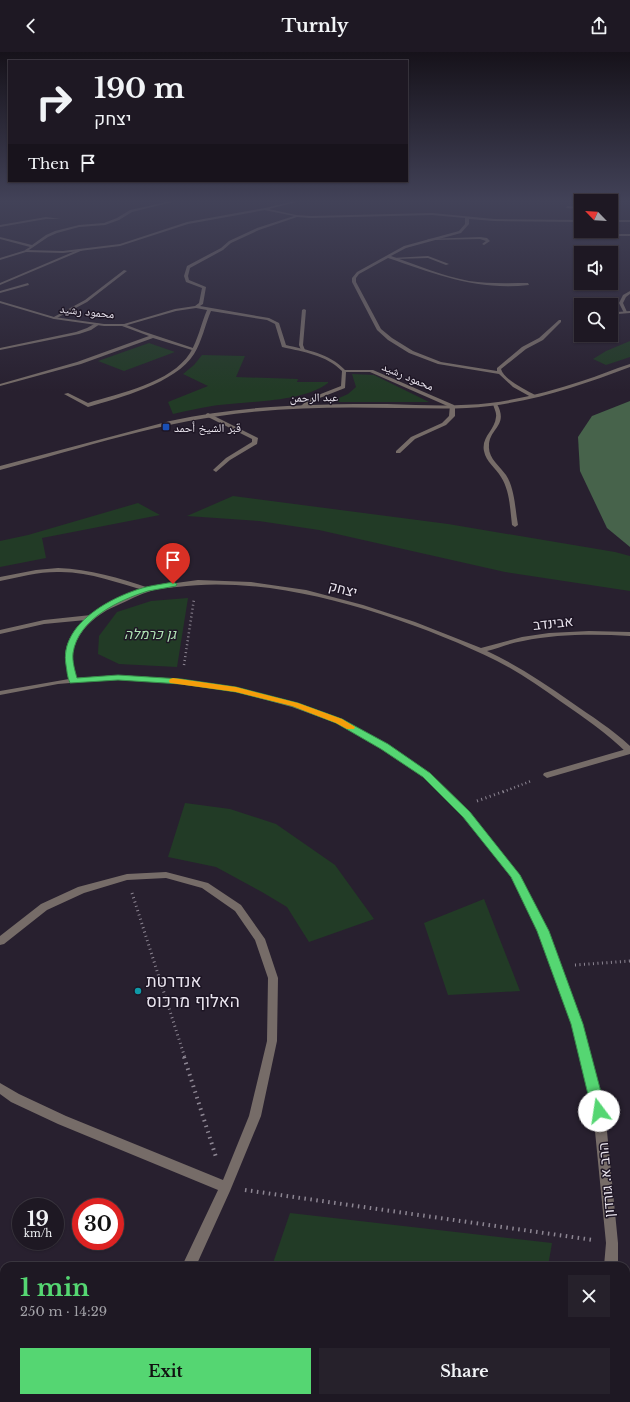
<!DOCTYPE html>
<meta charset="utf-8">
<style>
:root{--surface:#1e1823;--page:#26212b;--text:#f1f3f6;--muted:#a1a0a6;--line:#3c3741;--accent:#55d672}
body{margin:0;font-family:"Libre Baskerville","Noto Naskh Arabic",Heebo,serif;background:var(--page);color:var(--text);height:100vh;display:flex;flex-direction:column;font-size:15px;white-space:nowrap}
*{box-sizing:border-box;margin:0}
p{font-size:13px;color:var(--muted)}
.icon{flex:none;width:22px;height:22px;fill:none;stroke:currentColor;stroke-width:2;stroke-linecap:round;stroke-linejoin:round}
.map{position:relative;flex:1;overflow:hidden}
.panel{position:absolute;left:0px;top:1210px;width:630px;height:140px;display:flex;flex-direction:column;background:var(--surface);border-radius:12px 12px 0 0;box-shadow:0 1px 3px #0004,0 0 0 1px var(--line)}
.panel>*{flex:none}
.guide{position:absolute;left:8px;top:8px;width:400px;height:122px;border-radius:0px;box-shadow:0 1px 3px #0004,0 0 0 1px var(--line);background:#1e1823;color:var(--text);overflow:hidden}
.needle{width:26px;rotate:295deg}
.controls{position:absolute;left:574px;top:142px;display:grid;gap:8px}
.controls a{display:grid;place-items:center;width:44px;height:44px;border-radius:0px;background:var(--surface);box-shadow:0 1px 3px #0004,0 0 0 1px var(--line);font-size:20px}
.speed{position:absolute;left:12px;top:1146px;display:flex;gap:8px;font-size:20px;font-weight:700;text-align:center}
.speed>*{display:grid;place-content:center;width:52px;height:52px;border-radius:50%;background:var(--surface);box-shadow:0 1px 3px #0004,0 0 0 1px var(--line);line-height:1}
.speed small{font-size:10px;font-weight:400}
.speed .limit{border:6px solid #d22;background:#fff;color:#111}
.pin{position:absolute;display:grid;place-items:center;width:34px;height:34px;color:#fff;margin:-41px -17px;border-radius:50% 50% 50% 0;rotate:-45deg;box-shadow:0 0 4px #0007}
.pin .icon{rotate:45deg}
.me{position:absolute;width:44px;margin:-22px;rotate:346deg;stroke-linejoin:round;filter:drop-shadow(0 0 3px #0008)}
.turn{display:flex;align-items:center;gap:14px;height:84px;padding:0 20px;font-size:18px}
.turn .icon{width:52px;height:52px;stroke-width:2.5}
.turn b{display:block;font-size:28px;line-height:34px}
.then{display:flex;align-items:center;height:38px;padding:0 20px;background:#0003;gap:8px;font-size:15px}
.round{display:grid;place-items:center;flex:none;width:42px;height:42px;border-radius:0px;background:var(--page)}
.headline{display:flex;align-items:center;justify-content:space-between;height:68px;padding:0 20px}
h1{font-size:24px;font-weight:700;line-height:30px;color:var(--accent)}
.action{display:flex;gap:8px;margin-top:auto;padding:8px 20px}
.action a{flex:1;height:46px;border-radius:0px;background:var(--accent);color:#111;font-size:16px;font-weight:700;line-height:46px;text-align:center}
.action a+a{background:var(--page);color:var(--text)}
header{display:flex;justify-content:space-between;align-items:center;height:52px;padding:0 20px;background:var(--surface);font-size:18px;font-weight:700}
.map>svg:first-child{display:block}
.green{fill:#223b26}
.forest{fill:#47634b}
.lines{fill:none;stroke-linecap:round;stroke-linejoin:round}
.path-far2{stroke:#8d8693;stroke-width:2.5;stroke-dasharray:1 3;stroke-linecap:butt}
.path-far1{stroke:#8d8693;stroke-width:3;stroke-dasharray:1 3.5;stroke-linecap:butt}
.path{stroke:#8d8693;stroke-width:4;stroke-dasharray:1.5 4.5;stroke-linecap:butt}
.service{fill:#766c68;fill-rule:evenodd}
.pedestrian{fill:#766c68;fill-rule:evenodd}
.minor{fill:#766c68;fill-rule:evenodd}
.tertiary{fill:#766c68;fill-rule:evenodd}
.route{fill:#55d672;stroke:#378b4a}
.slow{fill:#f59e0b}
.transit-dot{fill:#1a4fb4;stroke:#1e1625;stroke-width:1.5}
.culture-dot{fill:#0f9aa8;stroke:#1e1625;stroke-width:1.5}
.labels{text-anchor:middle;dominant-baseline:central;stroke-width:3;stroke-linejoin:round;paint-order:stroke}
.far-street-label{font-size:12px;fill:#e9e4ee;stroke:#1e1625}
.far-poi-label{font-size:12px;fill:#e9e4ee;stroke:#1e1625;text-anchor:start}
.street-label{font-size:14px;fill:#e9e4ee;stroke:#1e1625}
.park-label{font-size:14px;font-style:italic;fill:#b0e3b5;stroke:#1e1625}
.near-poi-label{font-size:17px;fill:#e9e4ee;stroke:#1e1625;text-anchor:start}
</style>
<header><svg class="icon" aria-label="back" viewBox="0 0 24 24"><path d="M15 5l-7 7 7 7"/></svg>Turnly<svg class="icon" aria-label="share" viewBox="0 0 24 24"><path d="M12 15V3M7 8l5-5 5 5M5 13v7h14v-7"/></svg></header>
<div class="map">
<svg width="630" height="1350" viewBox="0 0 630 1350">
<rect width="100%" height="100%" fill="#28202f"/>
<g class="green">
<polygon points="630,289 630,305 606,313 593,307 606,299"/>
<polygon points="149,291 175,300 124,319 98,309"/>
<path d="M202,303L245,304L236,325L298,327L297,330H328V331C302,351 245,349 212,354C199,356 186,359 173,362L168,350L208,334L183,322L194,313Z"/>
<polygon points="352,322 374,323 429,350 330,350 348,342 356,335"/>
<polygon points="233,444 448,472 615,500 630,504 630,539 505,520 319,478 259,469 187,464"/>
<polygon points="138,451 160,463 42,486 46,506 0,515 0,489 28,483"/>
<polygon points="188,546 177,615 119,612 98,602 99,584 117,560 151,549"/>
<polygon points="185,751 230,757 276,772 335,813 374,867 309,890 287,855 262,840 216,815 168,805"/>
<polygon points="484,847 520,939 448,943 424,871"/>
<polygon points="290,1161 552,1191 548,1214 272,1214"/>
<polygon points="218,1346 381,1346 379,1350 216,1350"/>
<polygon points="463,1346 525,1346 524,1350 471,1350"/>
</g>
<polygon class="forest" points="630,349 630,495 607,476 580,419 578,385 592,364"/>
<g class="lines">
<g class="path-far2">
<polyline points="184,613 194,547"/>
<polyline points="503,740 531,729"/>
</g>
<g class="path-far1">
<polyline points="477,749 505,739"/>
<polyline points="132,841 185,1006"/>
<polyline points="575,913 630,909"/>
</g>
<g class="path">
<polyline points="184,1005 216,1105"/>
<polyline points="245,1138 593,1188"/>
</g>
<g class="service">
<polygon points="567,154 581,155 581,157 566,156"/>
<polygon points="46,165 61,167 46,167 0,175 0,173"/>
<polygon points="610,182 630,182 630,184 609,184"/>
<polygon points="480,185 487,186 490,189 484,193 482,192 486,189 480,187 429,188 427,187"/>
<polygon points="428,204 449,212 446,213 428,206 395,207 393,206"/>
<polygon points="124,218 127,219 87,250 55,267 52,266 85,248"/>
<polygon points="28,231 29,233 0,241 0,239"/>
<polygon points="630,239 630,242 626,245 623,251 627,260 624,261 619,251 623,243"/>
<polygon points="304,257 306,258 303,293 305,298 303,299 301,298 299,293 302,258"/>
<polygon points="96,271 100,272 91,278 79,282 0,298 0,296 76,280 87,276"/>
<polygon points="124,272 142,279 196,297 192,298 153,286 81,312 0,334 0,332 77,310 149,284 122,274 122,273"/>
<polygon points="450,353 455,354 455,364 446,373 415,387 400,401 396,401 396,399 411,385 442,371 449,364"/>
<polygon points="208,361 258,386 257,392 230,408 216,420 213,418 214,417 226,406 252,390 252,387 206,364 206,362"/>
<path d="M58,516C90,517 119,526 149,536L150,537L147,539C117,531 89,519 57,520C38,520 19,525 0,529V525L36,518Z"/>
</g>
<polygon class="pedestrian" points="630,696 630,702 547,726 543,723 544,721"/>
<g class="minor">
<polygon points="167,150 172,150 132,160 119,168 105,173 79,175 57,181 48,185 26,200 25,198 30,195 0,187 0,185 32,193 46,183 55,179 79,173 104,171 117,166 130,158"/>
<path d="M264,156L296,163L311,164L432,161L494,167L581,168V170L494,169L469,167V172L461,181L406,196L391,204C417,213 442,224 469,229C488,232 508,231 528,231L529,233C477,239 436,222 388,206L359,222L356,226V230L381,277L392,286L413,299L441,310L497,319V316L522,295L539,286L559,268H561V270L543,288L526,297L501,317C504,328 526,338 535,343V345H531L513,335L499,322L438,312L409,301L388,288L377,278L352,230V226L357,220L404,194L459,179L465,172V166L432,163L311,166L297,165L259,178L231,191L223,198L190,216L188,224L189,228L206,235L203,252L200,254L269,266L279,271L286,293C307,298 329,301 345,318H373L454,353V355L452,356L370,320H346L345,336L312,349L305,356H301V354L308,347L341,334L342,319C326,303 304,300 282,295L275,272L267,268L211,259C205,273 202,289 194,302C176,331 119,346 88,355L64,342L68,341L88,351C120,341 171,331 190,301C198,288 201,272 207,258L196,256L176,259L124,274H104L54,267L0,251V249L54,265L104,272H124L175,257L195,254L199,251L202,236L186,230L184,224L187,214L221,196L229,189L257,176L294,164L264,158Z"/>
<rect x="611" y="168" width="19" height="2"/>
<polygon points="80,197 83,198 0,233 0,231"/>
<polygon points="630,259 630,261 618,262 611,265 611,262 617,260"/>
<polygon points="578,268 581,268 581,270 577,270 577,268"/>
<path d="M493,351L497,352C509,374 489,376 489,394C488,406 500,414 506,423C515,437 515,457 518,473L515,475L512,473C510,457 510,439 501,425C496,416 486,410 484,399C481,385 495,378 496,365C497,360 493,355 493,351Z"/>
<path d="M198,528L251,530L306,538L363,553L415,570L481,596L522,585L549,581L589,579L630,580V584C594,582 558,582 523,589C510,591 499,596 487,599C517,613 544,631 571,650C591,664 612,677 630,694V702L627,701C607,681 583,665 560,649C540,635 519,620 497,609C409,566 276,521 177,535C169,536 159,536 151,539C140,542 129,548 118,553C98,561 74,580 73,604C72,611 75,619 76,626L118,623L181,627L236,636L298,651L342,667L387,693L429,721L469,760L520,823L548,879L582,972L605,1059L618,1191V1214H604L606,1191L593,1059L572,972L538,879L511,825L463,764L423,725L381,697L336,671L292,655L236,640L181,631L118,627L58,632L0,643V639L69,627C68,620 66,614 65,607C65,593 76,577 86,568L44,572L0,582V578L44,568L91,563L107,553L147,535Z"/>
<polygon points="166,820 208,831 241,853 265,887 278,926 277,989 261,1064 230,1139 196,1214 182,1214 218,1138 58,1072 11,1050 0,1042 0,1031 19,1042 66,1064 223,1128 249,1064 267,989 268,926 255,888 235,859 202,836 166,826 127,828 84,841 47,858 4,892 0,893 0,884 41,852 78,835 127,822"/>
<polygon points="120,1346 134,1346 132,1350 118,1350"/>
<rect x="598" y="1346" width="14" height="4"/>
</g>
<g class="tertiary">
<polygon points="291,150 296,150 265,158 188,172 120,194 63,201 26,200 0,208 0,206 26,198 63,199 120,192 187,170 265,156"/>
<path d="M630,312V315C585,332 539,348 490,354C459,358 428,356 397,356C348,355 300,355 252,360C165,368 83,396 0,418V414L170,369C241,353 315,352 387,352C422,353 456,355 490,351C522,347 552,339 582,329C598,324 614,317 630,312Z"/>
</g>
</g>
<linearGradient id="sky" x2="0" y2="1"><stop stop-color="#16121a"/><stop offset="0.44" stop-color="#424258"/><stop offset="1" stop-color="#424258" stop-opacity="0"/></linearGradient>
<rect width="630" height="339" fill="url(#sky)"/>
<path class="route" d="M173,530L177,532L176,534C167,536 157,537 148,539C119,548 78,567 73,601C72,609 75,619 77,626L118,623L181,627L236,635L298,651L342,667L388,692L430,721L470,760L520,823L549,879L583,972L606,1059L604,1063L599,1065L594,1063L592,1059L571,972L537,879L511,825L463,765L423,725L381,697L336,671L292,654L236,640L181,632L118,628L70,631C67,625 67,618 66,613C59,572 112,544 146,535C154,533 164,532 173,530Z"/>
<polygon class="slow" points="173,626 236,635 298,651 342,667 355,675 354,677 347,677 336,671 292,654 236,640 170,631 169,629 170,627"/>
<rect class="transit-dot" x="162" y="371" width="8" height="8" rx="2"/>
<circle class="culture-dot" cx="138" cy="939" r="4"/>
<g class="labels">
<g class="far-street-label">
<text transform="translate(87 259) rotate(6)">محمود رشيد</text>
<text transform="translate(408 324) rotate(23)">محمود رشيد</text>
<text transform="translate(314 345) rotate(-1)">عبد الرحمن</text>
</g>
<g class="far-poi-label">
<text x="174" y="375">قبر الشيخ أحمد</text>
</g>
<g class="street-label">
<text transform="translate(343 537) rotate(14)">יצחק</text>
<text transform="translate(553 571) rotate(-6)">אבינדב</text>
<text transform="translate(606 1128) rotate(-95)">הרב א. גורדון</text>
</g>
<g class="park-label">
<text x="150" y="582">גן כרמלה</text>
</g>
<g class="near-poi-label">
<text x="146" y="929">אנדרטת<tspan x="146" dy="20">האלוף מרכוס</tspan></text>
</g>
</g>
</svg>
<div class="controls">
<a><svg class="needle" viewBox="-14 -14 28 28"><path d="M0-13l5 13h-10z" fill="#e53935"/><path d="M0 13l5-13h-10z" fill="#a1a0a6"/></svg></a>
<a><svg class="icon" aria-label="sound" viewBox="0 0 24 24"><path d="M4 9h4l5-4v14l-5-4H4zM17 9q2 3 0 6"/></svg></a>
<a><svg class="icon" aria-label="search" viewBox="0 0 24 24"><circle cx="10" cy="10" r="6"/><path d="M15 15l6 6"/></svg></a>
</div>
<div class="speed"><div>19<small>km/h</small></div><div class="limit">30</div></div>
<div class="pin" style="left:173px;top:532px;background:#d93025"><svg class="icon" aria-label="arrive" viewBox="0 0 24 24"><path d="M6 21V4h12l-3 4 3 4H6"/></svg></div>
<svg class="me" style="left:599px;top:1059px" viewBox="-20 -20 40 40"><circle r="19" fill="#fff"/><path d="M0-13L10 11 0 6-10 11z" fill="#55d672"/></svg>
<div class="guide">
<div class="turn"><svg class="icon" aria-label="right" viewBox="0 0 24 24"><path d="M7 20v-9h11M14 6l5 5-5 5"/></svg><div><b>190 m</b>יצחק</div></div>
<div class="then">Then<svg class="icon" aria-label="arrive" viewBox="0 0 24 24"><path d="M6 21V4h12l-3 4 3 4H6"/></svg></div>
</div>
<section class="panel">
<div class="headline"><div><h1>1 min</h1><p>250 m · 14:29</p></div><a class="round"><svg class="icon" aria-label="close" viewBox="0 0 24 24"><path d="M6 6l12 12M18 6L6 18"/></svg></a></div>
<div class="action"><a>Exit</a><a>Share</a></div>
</section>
</div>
